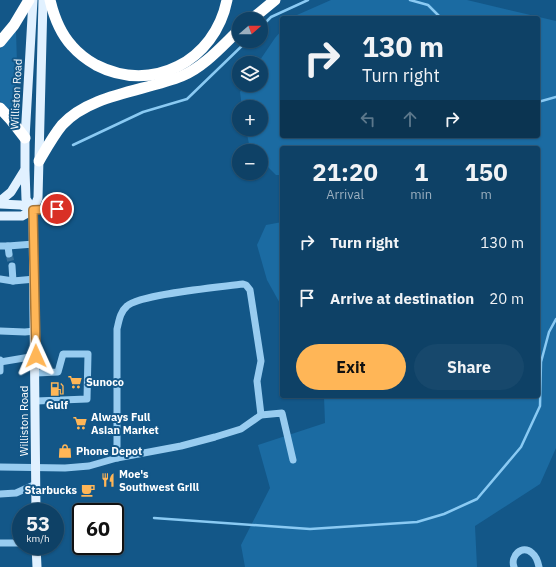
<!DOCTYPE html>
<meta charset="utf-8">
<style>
:root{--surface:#0e4166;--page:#17486c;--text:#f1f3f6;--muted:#9bafbf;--line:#2e5a7a;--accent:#ffb657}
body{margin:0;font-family:"IBM Plex Sans",sans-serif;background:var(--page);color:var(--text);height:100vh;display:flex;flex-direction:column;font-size:15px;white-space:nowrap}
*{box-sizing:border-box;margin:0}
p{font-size:13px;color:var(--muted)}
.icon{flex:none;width:22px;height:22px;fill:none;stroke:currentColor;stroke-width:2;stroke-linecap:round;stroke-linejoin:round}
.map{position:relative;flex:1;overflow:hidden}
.panel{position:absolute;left:280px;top:146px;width:260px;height:252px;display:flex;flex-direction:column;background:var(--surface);border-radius:4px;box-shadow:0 1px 3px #0004,0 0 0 1px var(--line)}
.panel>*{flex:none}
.guide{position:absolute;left:280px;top:16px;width:260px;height:122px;border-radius:4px;box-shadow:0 1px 3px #0004,0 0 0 1px var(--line);background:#0e4166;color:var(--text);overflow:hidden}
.needle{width:26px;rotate:70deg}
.buttons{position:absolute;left:232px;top:12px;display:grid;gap:8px}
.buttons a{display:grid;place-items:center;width:36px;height:36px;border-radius:50%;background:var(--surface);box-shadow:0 1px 3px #0004,0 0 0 1px var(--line);font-size:20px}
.speed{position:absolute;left:12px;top:503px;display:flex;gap:8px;font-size:20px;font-weight:700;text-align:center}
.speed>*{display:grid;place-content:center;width:52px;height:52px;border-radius:50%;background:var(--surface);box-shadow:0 1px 3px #0004,0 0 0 1px var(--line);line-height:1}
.speed small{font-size:10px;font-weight:400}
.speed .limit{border:2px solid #111;border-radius:6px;background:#fff;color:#111}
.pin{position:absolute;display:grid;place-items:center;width:34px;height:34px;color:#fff;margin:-17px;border:2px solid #fff;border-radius:50%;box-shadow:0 1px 4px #0007}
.me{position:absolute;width:44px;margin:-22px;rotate:359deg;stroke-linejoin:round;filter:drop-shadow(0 0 3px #0008)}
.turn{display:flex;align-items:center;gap:14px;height:84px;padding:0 16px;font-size:18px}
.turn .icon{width:52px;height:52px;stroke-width:2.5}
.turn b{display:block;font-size:28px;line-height:34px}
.lanes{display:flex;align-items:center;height:38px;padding:0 16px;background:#0003;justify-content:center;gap:20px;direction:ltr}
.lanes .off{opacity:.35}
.eta{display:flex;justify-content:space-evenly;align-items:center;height:68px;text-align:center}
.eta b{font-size:24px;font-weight:700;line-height:28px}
.button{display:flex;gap:8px;margin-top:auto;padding:8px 16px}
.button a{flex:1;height:46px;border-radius:24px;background:var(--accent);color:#111;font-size:16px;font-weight:700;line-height:46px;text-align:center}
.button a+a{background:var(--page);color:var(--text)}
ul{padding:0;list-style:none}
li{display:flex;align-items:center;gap:12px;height:56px;padding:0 16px}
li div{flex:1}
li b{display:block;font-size:15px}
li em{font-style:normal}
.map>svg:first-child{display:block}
.green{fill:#1b6ba2}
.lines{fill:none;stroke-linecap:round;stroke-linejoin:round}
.stream{stroke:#8acaf3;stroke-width:2.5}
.minor-tunnel{stroke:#36709a;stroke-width:7;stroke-dasharray:7 3.5;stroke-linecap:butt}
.minor{stroke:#98ccf0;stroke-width:7}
.major{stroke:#e1f1ff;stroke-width:9}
.highway{stroke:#fff;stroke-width:11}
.route-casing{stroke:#a67639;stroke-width:10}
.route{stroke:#ffb657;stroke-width:7}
.labels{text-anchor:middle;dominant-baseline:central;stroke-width:4;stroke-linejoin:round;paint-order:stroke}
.street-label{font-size:11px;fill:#fff;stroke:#135788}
.poi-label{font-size:11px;font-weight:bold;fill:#fff;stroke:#135788;text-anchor:start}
</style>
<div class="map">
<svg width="556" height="567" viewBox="0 0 556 567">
<rect width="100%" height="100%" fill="#135788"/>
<g class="green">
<polygon points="331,0 467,0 556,21 556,448 540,484 475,526 477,567 245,567 241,545 270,488 258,445 325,423 324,396 538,396 538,148 282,148 282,175 276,175 261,160 261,151 252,151 250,149 246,129 261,129 261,107 242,107 240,92 244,85 261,85 261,63 258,63 275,38 282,30 282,136 538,136 538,18 294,18 297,15"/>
<polygon points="16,30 17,65 15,108 13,114 0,101 0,49 10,38"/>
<polygon points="282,222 282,307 267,280 257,245 266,225"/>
</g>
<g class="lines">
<g class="stream">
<polyline points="410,0 428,5 441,18"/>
<polyline points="261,27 271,17 308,0"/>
<polyline points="538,102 556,97"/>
<polyline points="73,145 143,112 187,99 247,41"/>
<polyline points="154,518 310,529 417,522 444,514 477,499 521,447 540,406 541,362 549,332 556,319"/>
</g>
<polyline class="minor-tunnel" points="9,254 12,266"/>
<g class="minor">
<polyline points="33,210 68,208"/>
<polyline points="0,246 8,246"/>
<polyline points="9,254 8,246 34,244"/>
<polyline points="12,266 13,281 35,279"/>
<polyline points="0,279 13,281"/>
<polyline points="0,331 25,332 35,331"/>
<polyline points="0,360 0,371"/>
<polyline points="0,362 36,356"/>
<polyline points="36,373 58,372 63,354 88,354 87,399 36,401"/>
<path d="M117,458V329C119,321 120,312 127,306C140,294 221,287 243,284L246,285L250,290L261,361L257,381L261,415"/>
<polyline points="0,467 65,468 89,466 117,458 181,446 215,437 241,429 261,415 282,413 293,460"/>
<polyline points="0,494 16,493 36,484"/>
<polyline points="0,543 21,543"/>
<path d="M514,567C510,556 522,544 532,553C536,556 538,562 539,567"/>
</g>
<g class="major">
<polyline points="33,0 25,138 25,170 26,199 33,210"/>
<polyline points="0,201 11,192 24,171"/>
<polyline points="0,204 21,205 32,210"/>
<polyline points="0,216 22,216 33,210"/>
<polyline points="36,512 33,210 38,198 43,0"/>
<polyline points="36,546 37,567"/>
</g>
<g class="highway">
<path d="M50,0C54,17 60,33 72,46C79,54 87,60 96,65C152,94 215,61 227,0"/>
<polyline points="252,19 275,0"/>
<polyline points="0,42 14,25 29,0"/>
<polyline points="0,108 11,120 25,138"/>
<path d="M39,161C46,149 53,136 62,125C90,94 145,91 182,76C204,67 222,46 239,30"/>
</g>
</g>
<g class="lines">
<defs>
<polyline id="route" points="36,356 33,210 57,209"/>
</defs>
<use href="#route" class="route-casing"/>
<use href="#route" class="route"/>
</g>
<defs>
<symbol id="supermarket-bare" viewBox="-9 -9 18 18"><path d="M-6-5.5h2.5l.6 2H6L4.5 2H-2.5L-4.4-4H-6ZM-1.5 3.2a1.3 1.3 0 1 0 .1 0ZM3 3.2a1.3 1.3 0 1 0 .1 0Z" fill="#ffb657" stroke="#135788" stroke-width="2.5" paint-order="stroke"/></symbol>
<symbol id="fuel-bare" viewBox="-9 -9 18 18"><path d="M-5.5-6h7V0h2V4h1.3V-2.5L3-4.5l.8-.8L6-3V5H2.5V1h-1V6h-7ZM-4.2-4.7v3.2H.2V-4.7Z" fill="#ffb657" stroke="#135788" stroke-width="2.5" paint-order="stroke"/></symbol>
<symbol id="shop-bare" viewBox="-9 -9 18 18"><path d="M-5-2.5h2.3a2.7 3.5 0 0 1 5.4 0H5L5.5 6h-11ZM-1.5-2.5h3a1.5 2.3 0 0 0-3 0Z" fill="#ffb657" stroke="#135788" stroke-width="2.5" paint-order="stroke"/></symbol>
<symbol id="restaurant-bare" viewBox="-9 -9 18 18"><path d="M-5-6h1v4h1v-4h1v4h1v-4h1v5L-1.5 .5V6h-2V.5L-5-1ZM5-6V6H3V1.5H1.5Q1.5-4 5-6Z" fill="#ffb657" stroke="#135788" stroke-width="2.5" paint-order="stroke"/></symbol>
<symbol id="cafe-bare" viewBox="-9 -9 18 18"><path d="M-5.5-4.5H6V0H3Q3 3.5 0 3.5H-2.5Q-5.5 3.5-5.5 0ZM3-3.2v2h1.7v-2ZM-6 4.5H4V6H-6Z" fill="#ffb657" stroke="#135788" stroke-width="2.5" paint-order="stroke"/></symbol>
</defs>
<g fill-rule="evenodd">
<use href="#supermarket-bare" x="65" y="372" width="20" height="20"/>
<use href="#fuel-bare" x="47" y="379" width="20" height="20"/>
<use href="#supermarket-bare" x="70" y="413" width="20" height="20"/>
<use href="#shop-bare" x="55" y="441" width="20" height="20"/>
<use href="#restaurant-bare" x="98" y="470" width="20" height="20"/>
<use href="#cafe-bare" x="78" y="480" width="20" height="20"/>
</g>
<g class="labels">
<g class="street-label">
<text transform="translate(16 94) rotate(-87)">Williston Road</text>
<text transform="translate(24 421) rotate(-90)">Williston Road</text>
</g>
<g class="poi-label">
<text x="86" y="382">Sunoco</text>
<text x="57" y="405" text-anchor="middle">Gulf</text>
<text x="91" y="417">Always Full<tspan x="91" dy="13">Asian Market</tspan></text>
<text x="76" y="451">Phone Depot</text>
<text x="119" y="474">Moe's<tspan x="119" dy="13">Southwest Grill</tspan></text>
<text x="77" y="490" text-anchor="end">Starbucks</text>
</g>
</g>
</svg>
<div class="buttons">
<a><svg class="needle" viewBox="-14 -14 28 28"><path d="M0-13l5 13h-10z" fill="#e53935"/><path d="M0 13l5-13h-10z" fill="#9bafbf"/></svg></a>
<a><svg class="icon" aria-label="layers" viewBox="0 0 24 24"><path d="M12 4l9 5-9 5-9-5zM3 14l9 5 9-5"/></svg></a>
<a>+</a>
<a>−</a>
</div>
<div class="speed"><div>53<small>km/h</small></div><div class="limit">60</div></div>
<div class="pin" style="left:57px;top:209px;background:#d93025"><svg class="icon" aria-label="arrive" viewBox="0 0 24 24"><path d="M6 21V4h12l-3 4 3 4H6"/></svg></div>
<svg class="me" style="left:36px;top:356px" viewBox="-20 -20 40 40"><path d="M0-17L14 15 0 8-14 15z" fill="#ffb657" stroke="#fff" stroke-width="4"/></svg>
<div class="guide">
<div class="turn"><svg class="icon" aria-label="right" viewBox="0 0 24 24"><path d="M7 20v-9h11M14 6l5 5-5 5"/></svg><div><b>130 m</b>Turn right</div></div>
<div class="lanes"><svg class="icon off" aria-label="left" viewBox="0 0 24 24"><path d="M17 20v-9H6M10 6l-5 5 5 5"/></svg><svg class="icon off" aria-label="ahead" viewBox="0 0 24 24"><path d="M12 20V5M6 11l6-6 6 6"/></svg><svg class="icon" aria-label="right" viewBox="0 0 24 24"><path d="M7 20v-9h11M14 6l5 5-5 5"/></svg></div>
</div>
<section class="panel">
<div class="eta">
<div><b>21:20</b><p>Arrival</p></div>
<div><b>1</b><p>min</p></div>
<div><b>150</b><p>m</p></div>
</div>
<ul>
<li><svg class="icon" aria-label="right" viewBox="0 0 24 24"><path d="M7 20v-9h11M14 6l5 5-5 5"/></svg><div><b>Turn right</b></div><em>130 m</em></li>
<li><svg class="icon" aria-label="arrive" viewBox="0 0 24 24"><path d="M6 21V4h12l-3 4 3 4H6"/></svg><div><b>Arrive at destination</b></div><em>20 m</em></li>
</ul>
<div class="button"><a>Exit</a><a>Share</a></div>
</section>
</div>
